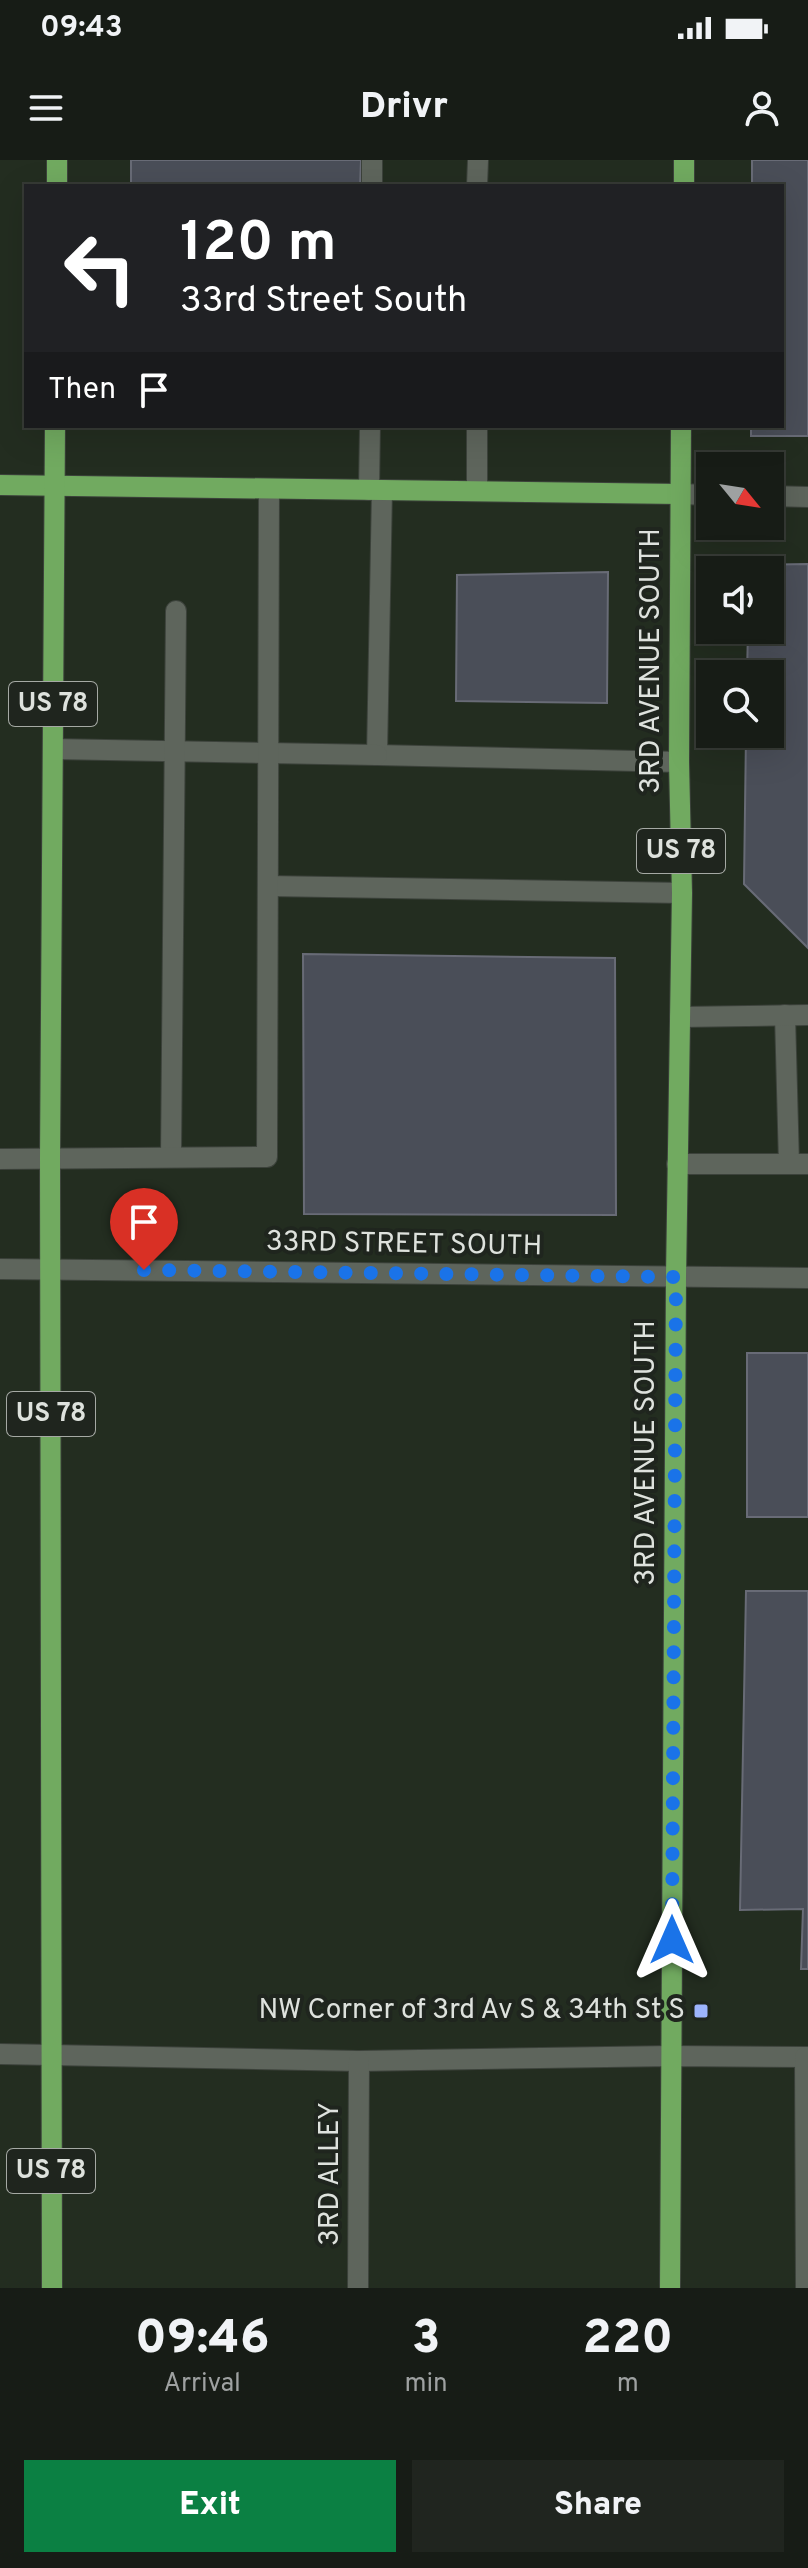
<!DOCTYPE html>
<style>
:root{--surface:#171c16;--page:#20251f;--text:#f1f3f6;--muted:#9ea1a1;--line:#363a35;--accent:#0b8043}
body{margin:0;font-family:Overpass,sans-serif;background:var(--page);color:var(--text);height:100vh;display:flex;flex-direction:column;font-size:30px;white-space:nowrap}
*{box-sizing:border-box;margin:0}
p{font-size:26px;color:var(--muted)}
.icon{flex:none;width:44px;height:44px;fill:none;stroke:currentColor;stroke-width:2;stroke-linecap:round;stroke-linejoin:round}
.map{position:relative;height:2128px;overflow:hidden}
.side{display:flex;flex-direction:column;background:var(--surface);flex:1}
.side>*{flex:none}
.guide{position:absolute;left:24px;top:24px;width:760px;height:244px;border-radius:0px;box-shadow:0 8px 32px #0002,0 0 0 2px var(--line);background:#202124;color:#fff;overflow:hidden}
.needle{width:52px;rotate:120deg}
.controls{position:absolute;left:696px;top:292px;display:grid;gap:16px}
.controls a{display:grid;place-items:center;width:88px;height:88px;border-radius:0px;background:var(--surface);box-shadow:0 8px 32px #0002,0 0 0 2px var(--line);font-size:40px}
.pin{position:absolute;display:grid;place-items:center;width:68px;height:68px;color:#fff;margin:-82px -34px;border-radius:50% 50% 50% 0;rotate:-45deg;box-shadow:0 0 8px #0007}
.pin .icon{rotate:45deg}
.me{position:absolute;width:88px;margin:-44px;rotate:0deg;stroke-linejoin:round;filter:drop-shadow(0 0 6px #0008)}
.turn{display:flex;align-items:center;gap:28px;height:168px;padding:0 24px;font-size:36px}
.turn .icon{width:104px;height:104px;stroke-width:2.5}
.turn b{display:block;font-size:56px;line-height:68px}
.then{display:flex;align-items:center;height:76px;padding:0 24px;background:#0003;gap:16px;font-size:30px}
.eta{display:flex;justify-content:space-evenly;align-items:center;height:136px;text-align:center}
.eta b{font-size:48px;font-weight:800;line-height:56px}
.action{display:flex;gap:16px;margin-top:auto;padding:16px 24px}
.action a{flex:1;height:92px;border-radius:0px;background:var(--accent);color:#fff;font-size:32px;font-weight:800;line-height:92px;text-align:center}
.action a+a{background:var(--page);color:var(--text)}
.status{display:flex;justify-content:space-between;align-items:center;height:56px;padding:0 40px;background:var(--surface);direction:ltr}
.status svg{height:22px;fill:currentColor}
header{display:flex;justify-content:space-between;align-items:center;height:104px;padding:0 24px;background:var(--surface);font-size:36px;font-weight:800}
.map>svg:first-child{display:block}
.built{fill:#232d20;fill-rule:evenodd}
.building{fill:#4a4e58;stroke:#686b76;stroke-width:2}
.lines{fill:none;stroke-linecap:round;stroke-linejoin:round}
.minor-casing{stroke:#3c423b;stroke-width:22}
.major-casing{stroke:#3c423b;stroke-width:22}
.minor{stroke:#5e655c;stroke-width:20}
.major{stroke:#71aa60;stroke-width:20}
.route{stroke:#1a73e8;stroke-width:14;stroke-dasharray:0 25.2}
.poi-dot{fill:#9db4fd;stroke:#1f251e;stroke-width:3}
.labels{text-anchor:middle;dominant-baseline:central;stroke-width:8;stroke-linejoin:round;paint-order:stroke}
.shield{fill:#1f251e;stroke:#a5a9a4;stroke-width:2}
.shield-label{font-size:26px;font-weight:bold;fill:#dee2dd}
.street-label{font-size:28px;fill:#dee2dd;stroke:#1f251e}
.poi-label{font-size:28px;fill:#dee2dd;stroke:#1f251e;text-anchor:end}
</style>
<div class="status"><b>09:43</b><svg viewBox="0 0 49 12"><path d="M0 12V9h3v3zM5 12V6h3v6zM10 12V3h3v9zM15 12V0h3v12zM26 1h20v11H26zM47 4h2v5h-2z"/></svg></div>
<header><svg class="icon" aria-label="menu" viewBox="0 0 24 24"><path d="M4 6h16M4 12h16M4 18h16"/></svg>Drivr<svg class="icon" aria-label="person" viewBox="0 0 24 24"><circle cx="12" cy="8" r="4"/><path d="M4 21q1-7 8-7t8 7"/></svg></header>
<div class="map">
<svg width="808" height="2128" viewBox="0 0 808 2128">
<rect width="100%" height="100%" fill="#1f251e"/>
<path class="built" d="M0,0H808V2128H0ZM26,26H782V266H26ZM710,306H770V366H710ZM710,410H770V470H710ZM710,514H770V574H710Z"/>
<g class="building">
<polygon points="131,0 361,0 360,26 131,24"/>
<polygon points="752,0 808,0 808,276 751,276 751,266 782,266 782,26 752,26"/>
<polygon points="808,404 808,788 744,724 746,574 770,574 770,514 747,514 748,470 770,470 770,410 749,410 749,405"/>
<polygon points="608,412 607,543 456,541 457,415"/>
<polygon points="303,794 615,798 616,1055 304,1054"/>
<rect x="747" y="1193" width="61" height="164"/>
<polygon points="746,1431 808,1431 808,1809 801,1809 803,1749 740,1750"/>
</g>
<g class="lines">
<defs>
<g id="minor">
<polyline points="372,26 372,0"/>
<polyline points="477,26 478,0"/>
<polyline points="369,330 370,266"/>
<polyline points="382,330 377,595 679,602"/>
<polyline points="477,331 477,266"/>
<polyline points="680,334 710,335"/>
<polyline points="770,336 808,337"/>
<polyline points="53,589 377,595"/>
<polyline points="268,726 682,733"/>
<polyline points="785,855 789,1004"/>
<polyline points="680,857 808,855"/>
<polyline points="171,996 176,451"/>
<polyline points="0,999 267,997 269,329"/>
<polyline points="677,1004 808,1004"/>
<polyline points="0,1109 808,1118"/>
<polyline points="0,1894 359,1901 671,1896 808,1897"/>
<polyline points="805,1897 806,2128"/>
<polyline points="358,2128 359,1901"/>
</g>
<g id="major">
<polyline points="57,26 57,0"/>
<polyline points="684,26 684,0"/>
<polyline points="0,325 680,334"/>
<polyline points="52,2128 50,999 55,266"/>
<polyline points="670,2128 676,1117 682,733 679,602 681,266"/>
</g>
</defs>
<use href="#minor" class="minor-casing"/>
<use href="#major" class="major-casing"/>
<use href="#minor" class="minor"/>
<use href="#major" class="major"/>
</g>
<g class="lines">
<polyline class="route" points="144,1110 676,1117 672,1780"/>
</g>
<rect class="poi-dot" x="693" y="1843" width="16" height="16" rx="4"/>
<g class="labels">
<g class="shield">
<rect x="9" y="522" width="88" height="44" rx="6"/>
<rect x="637" y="669" width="88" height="44" rx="6"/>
<rect x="7" y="1232" width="88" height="44" rx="6"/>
<rect x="7" y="1989" width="88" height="44" rx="6"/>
</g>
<g class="shield-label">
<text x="53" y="544">US 78</text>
<text x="681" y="691">US 78</text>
<text x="51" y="1254">US 78</text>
<text x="51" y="2011">US 78</text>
</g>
<g class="street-label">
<text transform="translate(652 501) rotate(-90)">3RD AVENUE SOUTH</text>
<text transform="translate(404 1085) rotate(1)">33RD STREET SOUTH</text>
<text transform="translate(647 1293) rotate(-90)">3RD AVENUE SOUTH</text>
<text transform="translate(331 2014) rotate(-90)">3RD ALLEY</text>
</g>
<g class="poi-label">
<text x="685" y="1851">NW Corner of 3rd Av S &amp; 34th St S</text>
</g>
</g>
</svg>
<div class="controls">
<a><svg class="needle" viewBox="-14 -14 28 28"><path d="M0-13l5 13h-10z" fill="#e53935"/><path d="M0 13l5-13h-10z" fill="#9ea1a1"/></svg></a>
<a><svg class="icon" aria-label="sound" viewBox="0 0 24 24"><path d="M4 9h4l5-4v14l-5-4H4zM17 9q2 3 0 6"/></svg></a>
<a><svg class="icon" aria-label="search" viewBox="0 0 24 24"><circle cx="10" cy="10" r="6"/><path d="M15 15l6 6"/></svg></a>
</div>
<div class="pin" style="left:144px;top:1110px;background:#d93025"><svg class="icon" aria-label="arrive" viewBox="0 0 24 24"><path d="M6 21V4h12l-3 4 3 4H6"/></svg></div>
<svg class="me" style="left:672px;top:1780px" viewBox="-20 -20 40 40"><path d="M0-17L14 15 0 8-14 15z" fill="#1a73e8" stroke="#fff" stroke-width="4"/></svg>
<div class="guide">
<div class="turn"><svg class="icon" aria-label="left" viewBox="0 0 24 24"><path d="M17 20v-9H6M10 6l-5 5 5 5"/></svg><div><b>120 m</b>33rd Street South</div></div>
<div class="then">Then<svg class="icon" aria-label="arrive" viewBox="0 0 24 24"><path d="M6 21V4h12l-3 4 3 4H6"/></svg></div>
</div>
</div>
<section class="side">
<div class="eta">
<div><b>09:46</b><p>Arrival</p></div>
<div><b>3</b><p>min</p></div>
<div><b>220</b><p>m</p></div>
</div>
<div class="action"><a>Exit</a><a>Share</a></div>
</section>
